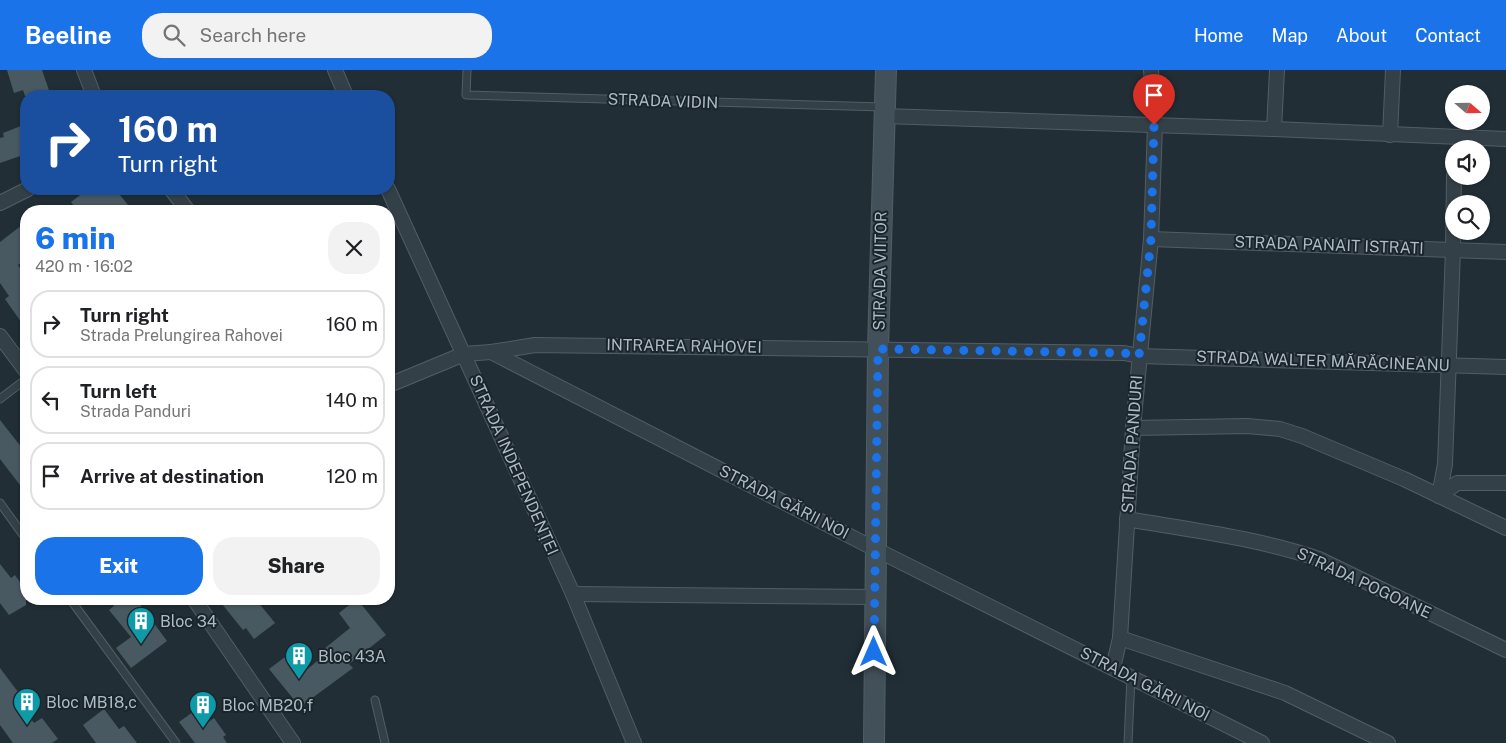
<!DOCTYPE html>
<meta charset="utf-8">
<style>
:root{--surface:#fff;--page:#f2f2f2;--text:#202124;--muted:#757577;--line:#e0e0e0;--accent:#1a73e8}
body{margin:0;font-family:"Public Sans",sans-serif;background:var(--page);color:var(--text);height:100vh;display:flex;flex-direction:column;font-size:19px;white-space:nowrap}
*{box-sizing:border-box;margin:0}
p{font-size:16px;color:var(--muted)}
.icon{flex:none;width:28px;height:28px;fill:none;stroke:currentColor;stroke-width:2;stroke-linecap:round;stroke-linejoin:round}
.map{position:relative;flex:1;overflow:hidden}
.drawer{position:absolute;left:20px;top:135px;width:375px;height:400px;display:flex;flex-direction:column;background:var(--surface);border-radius:20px;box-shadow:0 1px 4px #0004}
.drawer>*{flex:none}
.hud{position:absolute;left:20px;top:20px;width:375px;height:105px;border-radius:20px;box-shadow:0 1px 4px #0004;background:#1a4fa0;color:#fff;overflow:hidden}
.needle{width:32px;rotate:110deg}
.tools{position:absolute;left:1445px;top:15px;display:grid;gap:10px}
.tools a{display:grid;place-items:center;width:45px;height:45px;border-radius:50%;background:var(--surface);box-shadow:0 1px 4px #0004;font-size:25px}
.pin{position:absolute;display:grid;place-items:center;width:42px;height:42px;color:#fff;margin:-51px -21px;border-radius:50% 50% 50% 0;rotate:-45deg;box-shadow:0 0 5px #0007}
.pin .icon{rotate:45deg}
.me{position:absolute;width:55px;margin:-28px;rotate:0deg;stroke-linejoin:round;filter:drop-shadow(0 0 4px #0008)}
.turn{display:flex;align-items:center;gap:18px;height:105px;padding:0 15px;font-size:22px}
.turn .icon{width:65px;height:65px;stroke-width:2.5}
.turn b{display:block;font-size:35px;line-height:42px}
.round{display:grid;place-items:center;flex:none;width:52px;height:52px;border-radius:20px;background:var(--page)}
.head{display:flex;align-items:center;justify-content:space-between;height:85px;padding:0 15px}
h1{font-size:30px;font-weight:800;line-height:38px;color:var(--accent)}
.primary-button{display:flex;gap:10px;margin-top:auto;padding:10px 15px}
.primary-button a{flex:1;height:58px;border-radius:20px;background:var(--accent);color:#fff;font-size:20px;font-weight:800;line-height:58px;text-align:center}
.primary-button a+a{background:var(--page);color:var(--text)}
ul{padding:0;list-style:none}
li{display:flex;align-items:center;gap:15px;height:68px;margin:0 10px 8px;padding:0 5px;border:2px solid var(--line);border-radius:20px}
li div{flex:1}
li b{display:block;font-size:19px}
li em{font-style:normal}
header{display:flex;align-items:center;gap:30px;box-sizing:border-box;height:70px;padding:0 25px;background:var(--accent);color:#fff}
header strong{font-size:24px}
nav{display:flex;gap:28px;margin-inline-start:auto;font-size:18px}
.search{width:350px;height:45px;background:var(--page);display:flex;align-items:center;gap:12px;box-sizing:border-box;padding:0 18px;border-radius:20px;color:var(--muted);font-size:19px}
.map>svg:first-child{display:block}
.building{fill:#495962}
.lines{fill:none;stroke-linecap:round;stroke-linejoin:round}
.lane-casing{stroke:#515e65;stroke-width:9}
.street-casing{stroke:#515e65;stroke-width:16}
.secondary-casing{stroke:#515e65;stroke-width:22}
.lane{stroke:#344047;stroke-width:7}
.street{stroke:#344047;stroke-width:14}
.secondary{stroke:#42505a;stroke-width:20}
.route{stroke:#1a73e8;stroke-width:9;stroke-dasharray:0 16.2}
.labels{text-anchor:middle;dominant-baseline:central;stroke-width:4;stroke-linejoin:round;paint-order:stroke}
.street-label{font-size:16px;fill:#aebbc4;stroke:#1a252b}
.poi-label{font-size:16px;fill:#aebbc4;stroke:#1a252b;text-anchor:start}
</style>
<header>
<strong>Beeline</strong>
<div class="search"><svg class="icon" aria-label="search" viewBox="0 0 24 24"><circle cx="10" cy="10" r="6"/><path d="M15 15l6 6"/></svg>Search here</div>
<nav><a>Home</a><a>Map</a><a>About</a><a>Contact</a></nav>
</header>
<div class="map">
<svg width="1506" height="673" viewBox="0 0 1506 673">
<rect width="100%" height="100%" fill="#212e36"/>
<g class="building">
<polygon points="7,0 42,0 51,26 25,26 23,20 14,23"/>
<polygon points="26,54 26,84 0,93 0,68 4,67 3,63"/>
<polygon points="88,119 115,119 133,141 78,141 71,132"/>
<polygon points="26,152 26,189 18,195 26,208 26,259 5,229 9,226 0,213 0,172"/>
<polygon points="0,350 26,383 26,411 20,415 0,389"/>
<polygon points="0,494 11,508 15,505 26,521 26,535 9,545 0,533"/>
<polygon points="109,529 136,529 167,571 131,598 116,578 131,567 109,540 114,536"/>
<polygon points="218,529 251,529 255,534 258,532 275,553 254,569 246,558 243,560"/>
<polygon points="357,529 386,565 349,594 353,598 300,637 269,599 289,584 304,602 327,583 324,579 350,558 339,543"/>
<polygon points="0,598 21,626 16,629 34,653 42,648 58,669 52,673 13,673 0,655"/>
<polygon points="200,637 210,651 214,648 226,665 223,667 227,673 195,673 179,652"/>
<polygon points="104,639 119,659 124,656 137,673 96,673 83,655"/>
</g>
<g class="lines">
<defs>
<g id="lane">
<polyline points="467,0 466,25 883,37"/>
<polyline points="0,329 26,309"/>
<polyline points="0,433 26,469"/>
<polyline points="70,529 176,673"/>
<polyline points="375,630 385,673"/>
<polyline points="1128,673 1131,607"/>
</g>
<g id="street">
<polyline points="84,0 94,26"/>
<polyline points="335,0 346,26"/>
<polyline points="884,46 1274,59 1506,69"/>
<polyline points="1274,59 1277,0"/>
<polyline points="1390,65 1393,0"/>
<polyline points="171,119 188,141"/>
<polyline points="388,119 573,524 634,673"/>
<polyline points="0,133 28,119"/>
<polyline points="1151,169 1506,182"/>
<polyline points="0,266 26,301"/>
<polyline points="491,282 535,275 1124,283 1139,286 1506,297"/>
<polyline points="389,315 464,284 491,282 875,479 1262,673"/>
<polyline points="1133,358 1247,356 1280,359 1302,366 1404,409 1506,458"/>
<polyline points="1439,426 1445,394 1453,180 1454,106"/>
<polyline points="1439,426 1457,413 1506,413"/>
<path d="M1127,449C1191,460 1257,468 1319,489L1506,580"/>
<polyline points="573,524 875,527"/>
<polyline points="194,529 293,673"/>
<polyline points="1120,568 1285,623 1388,673"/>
<polyline points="1113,598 1120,568 1133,358 1151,169 1155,55 1151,0"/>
</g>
<polyline id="secondary" points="874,673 878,279 886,0"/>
</defs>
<use href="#lane" class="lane-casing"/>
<use href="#street" class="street-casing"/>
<use href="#secondary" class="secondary-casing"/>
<use href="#lane" class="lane"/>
<use href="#street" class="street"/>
<use href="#secondary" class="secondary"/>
</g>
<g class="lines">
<polyline class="route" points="874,582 878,279 1124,283 1139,286 1151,169 1154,55"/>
</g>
<defs>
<symbol id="building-pin" viewBox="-11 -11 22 30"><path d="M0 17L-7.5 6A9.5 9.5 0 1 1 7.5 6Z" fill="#0f9aa8" stroke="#1a252b"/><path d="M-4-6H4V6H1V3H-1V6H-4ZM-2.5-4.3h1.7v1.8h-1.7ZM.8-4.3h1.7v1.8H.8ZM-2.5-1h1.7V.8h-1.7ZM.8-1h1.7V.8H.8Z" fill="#fff"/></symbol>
</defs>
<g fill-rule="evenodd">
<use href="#building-pin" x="125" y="535" width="32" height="43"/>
<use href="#building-pin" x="283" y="570" width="32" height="43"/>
<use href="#building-pin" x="11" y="616" width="32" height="43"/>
<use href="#building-pin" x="187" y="619" width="32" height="43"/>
</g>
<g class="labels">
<g class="street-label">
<text transform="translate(663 31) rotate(2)">STRADA VIDIN</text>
<text transform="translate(1329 175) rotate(2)">STRADA PANAIT ISTRATI</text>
<text transform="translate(880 201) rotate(-89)">STRADA VIITOR</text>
<text transform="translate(684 276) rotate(1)">INTRAREA RAHOVEI</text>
<text transform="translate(1323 291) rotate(2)">STRADA WALTER MĂRĂCINEANU</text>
<text transform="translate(1132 374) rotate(-86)">STRADA PANDURI</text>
<text transform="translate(514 395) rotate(66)">STRADA INDEPENDENȚEI</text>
<text transform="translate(784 432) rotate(27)">STRADA GĂRII NOI</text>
<text transform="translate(1364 513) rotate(25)">STRADA POGOANE</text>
<text transform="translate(1145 614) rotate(27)">STRADA GĂRII NOI</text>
</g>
<g class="poi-label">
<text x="160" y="551">Bloc 34</text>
<text x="318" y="586">Bloc 43A</text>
<text x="46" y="632">Bloc MB18,c</text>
<text x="222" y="635">Bloc MB20,f</text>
</g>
</g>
</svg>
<div class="tools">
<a><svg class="needle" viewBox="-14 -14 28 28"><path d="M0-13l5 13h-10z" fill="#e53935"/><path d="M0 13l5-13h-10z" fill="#757577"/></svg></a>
<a><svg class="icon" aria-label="sound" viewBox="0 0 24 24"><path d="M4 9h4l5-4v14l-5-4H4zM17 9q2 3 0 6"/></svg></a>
<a><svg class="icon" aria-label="search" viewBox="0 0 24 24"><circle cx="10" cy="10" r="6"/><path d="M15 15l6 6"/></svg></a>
</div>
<div class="pin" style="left:1154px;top:55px;background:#d93025"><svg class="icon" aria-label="arrive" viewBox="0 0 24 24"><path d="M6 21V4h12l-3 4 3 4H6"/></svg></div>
<svg class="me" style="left:874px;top:582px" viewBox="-20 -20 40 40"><path d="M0-17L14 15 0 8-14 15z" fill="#1a73e8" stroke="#fff" stroke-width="4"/></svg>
<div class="hud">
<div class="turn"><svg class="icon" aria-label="right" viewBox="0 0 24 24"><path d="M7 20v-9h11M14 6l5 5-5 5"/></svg><div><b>160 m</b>Turn right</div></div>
</div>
<section class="drawer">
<div class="head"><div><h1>6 min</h1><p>420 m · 16:02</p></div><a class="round"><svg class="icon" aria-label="close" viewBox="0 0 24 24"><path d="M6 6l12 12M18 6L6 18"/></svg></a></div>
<ul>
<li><svg class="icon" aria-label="right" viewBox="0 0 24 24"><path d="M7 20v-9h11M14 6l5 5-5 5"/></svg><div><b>Turn right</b><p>Strada Prelungirea Rahovei</p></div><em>160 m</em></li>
<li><svg class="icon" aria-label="left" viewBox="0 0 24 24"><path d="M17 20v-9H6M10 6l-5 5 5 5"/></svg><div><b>Turn left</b><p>Strada Panduri</p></div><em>140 m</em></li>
<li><svg class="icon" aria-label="arrive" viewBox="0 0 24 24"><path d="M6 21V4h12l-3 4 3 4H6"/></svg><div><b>Arrive at destination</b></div><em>120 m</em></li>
</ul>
<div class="primary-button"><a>Exit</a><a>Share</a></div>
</section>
</div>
